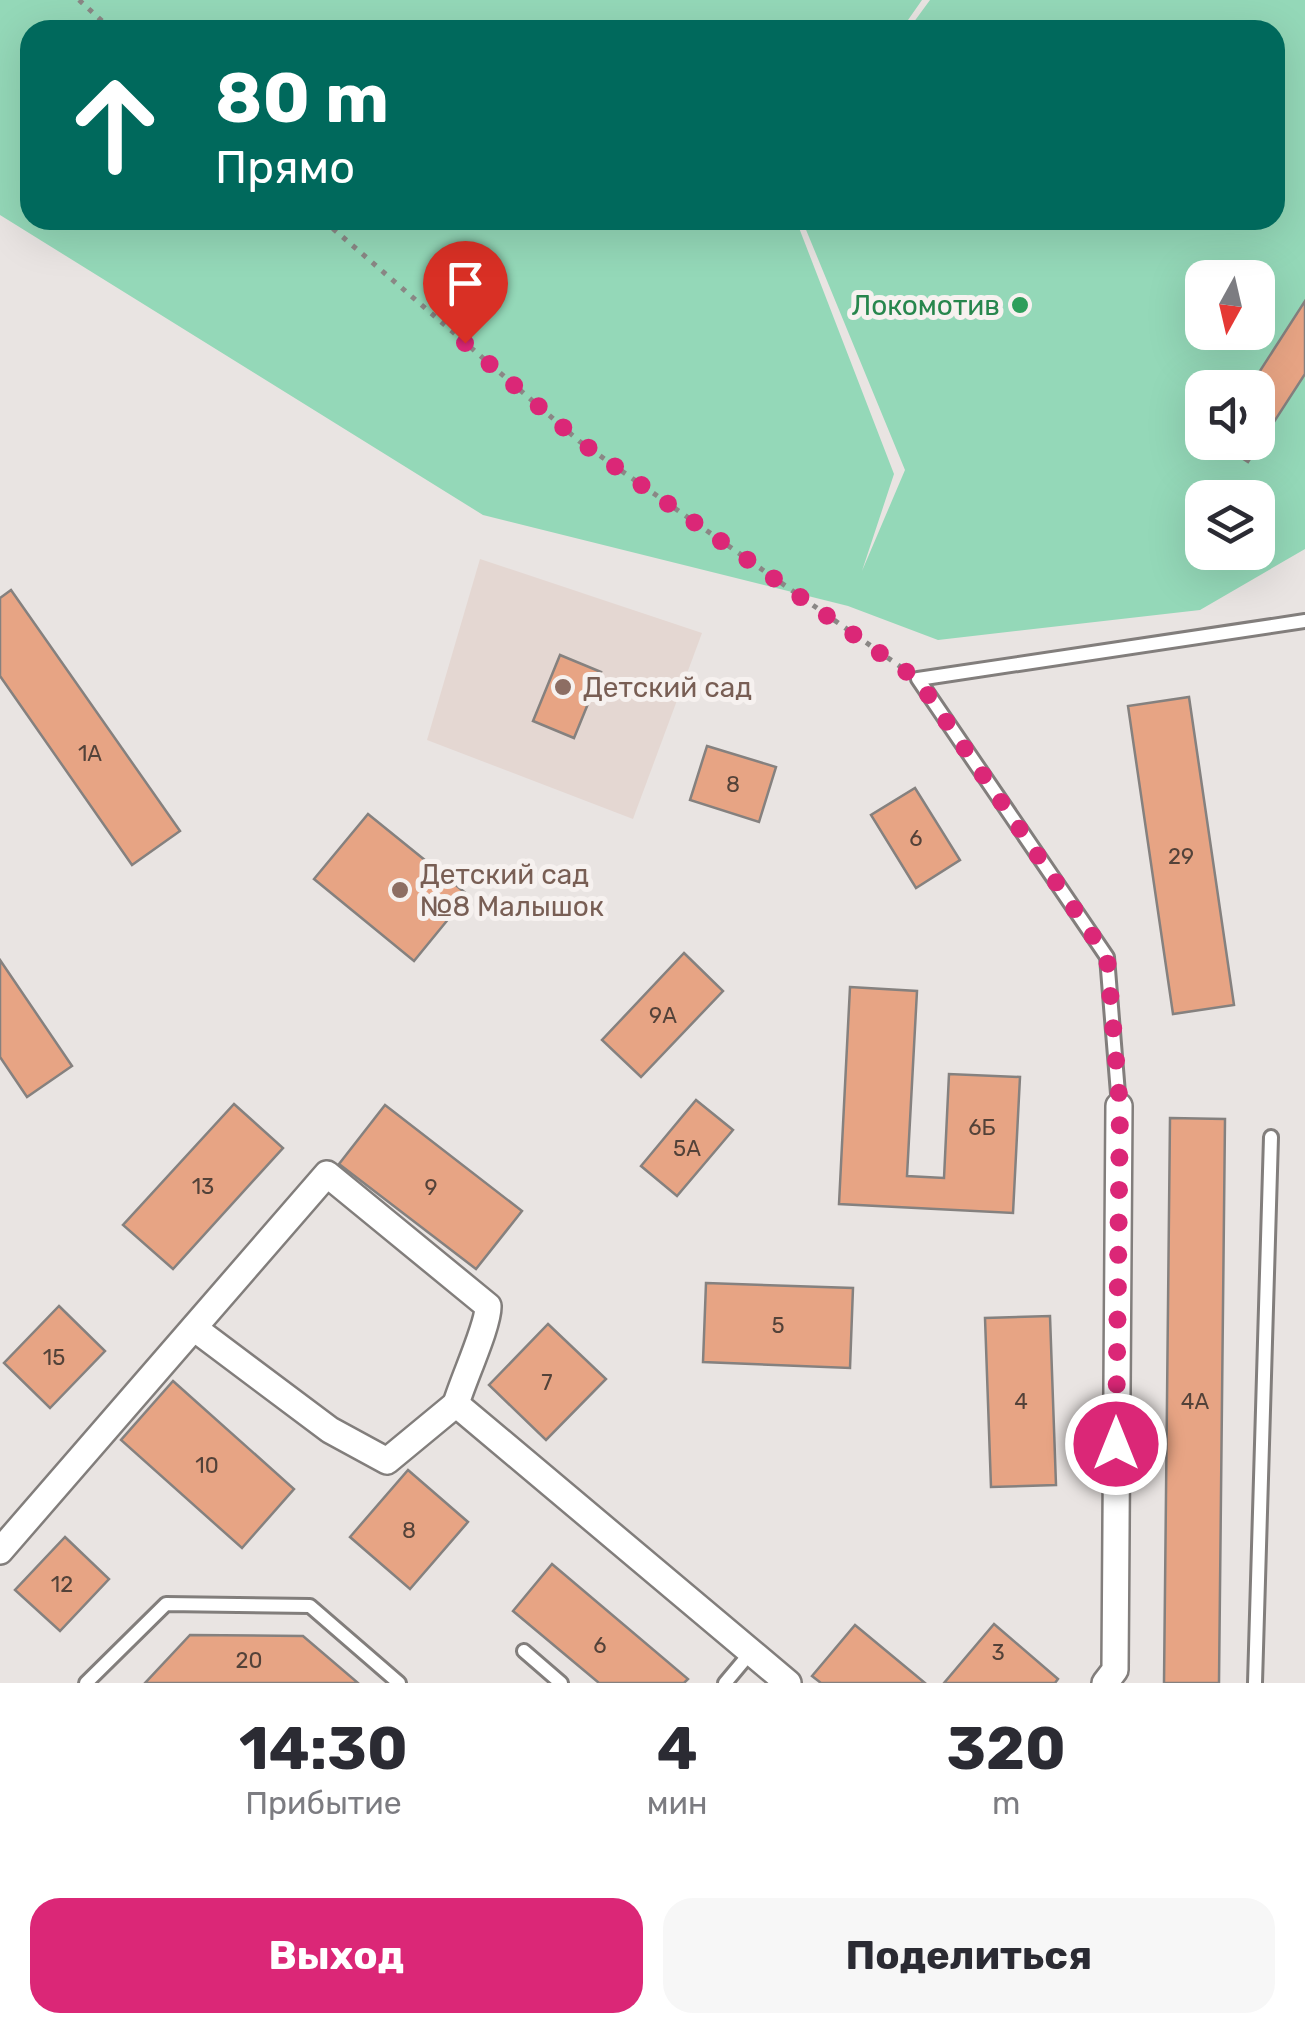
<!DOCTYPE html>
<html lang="ru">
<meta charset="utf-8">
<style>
:root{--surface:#fff;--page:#f7f7f7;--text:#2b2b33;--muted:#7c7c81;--accent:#db2777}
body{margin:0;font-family:Rubik,sans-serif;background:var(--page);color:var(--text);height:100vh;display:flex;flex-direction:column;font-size:38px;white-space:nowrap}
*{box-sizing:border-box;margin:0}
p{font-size:32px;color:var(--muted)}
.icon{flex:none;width:55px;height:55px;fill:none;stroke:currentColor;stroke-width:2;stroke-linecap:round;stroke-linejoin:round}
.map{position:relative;height:1683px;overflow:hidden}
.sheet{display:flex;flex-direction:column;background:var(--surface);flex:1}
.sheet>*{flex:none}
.guide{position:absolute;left:20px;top:20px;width:1265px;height:210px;border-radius:30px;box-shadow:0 10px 40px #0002;background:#00695c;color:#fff;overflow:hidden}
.needle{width:65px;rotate:188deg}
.fabs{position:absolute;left:1185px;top:260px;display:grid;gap:20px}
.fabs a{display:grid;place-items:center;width:90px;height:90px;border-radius:20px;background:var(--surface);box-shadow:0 10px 40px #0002;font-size:50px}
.pin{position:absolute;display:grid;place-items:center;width:85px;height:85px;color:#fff;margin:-102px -42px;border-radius:50% 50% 50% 0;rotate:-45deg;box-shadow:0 0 10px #0007}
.pin .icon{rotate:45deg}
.me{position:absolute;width:110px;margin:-55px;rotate:0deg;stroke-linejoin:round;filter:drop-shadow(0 0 8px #0008)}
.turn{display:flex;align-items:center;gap:35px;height:210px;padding:0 30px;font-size:45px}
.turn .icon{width:130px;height:130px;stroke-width:2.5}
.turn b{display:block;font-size:70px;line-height:85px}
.eta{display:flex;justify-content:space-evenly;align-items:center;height:170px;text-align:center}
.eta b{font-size:60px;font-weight:700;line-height:70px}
.button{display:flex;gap:20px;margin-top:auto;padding:20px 30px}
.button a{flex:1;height:115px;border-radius:30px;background:var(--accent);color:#fff;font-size:40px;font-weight:700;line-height:115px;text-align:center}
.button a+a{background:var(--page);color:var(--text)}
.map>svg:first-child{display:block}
.built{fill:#e4d7d2}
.green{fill:#94d8b8;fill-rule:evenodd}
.building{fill:#e7a484;stroke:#85817f;stroke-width:2.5}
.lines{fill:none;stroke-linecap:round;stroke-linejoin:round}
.service-casing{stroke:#827e7c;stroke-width:18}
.minor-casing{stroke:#827e7c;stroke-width:30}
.path{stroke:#8a8785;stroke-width:5;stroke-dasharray:5 8;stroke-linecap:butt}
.service{stroke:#fff;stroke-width:12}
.minor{stroke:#fff;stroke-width:25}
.route{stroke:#db2777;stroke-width:18;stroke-dasharray:0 32.4}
.leisure-dot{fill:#2e9e5b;stroke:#f6f1ef;stroke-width:4}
.education-dot{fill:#8d6e63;stroke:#f6f1ef;stroke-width:4}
.labels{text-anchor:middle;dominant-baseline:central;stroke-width:10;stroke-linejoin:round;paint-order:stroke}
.number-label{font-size:22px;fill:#534239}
.leisure-label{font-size:28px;fill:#27864d;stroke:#f6f1ef;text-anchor:end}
.education-label{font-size:28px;fill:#785e54;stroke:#f6f1ef;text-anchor:start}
</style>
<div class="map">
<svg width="1305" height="1683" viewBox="0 0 1305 1683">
<rect width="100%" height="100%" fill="#e9e4e2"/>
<polygon class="built" points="480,559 702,633 633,819 427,740"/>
<path class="green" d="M0,0H922L901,30H30V220H796L894,474L862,571L905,470L802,220H1275V30H908L930,0H1305V549L1200,610L938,640L848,606L483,515L0,215ZM1202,278H1258V332H1202ZM1202,388H1258V442H1202ZM1202,498H1258V552H1202Z"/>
<g class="building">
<polygon points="1305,301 1305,374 1248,462 1217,442 1258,442 1258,388 1249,388"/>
<polygon points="11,590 180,831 132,865 0,676 0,598"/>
<polygon points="560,655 601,672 574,738 533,721"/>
<polygon points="1189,697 1234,1005 1173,1014 1128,706"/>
<polygon points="707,746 776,767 759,822 690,800"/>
<polygon points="915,788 960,860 916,888 871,815"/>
<polygon points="368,814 468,895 414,961 314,879"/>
<polygon points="684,953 723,991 641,1077 602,1040"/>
<polygon points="0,960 72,1066 27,1097 0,1057"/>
<polygon points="850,987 917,991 907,1176 944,1178 949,1074 1020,1077 1013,1213 839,1204"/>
<polygon points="696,1100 733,1130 677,1196 641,1166"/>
<polygon points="234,1104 283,1148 173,1269 123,1225"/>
<polygon points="385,1105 522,1211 476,1269 339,1164"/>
<polygon points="1170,1118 1225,1119 1219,1683 1164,1683"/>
<polygon points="706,1283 853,1288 850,1368 703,1362"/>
<polygon points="59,1306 105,1351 50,1408 4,1363"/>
<polygon points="1050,1316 1056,1485 991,1487 985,1318"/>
<polygon points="548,1324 606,1379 546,1440 489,1385"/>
<polygon points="173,1381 294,1489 242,1548 121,1440"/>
<polygon points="408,1470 468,1522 410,1589 350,1537"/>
<polygon points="65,1537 109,1579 60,1631 15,1590"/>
<polygon points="552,1564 688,1679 684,1683 599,1683 513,1611"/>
<polygon points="994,1624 1058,1679 1055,1683 944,1683"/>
<polygon points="855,1625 925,1683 821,1683 812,1676"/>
<polygon points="190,1635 303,1636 358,1683 145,1683"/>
</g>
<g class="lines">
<defs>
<g id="service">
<polyline points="1119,1106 1107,957 918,679 1305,621"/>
<polyline points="524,1651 561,1683"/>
<polyline points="86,1683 166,1604 310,1606 399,1683"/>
<polyline points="725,1683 751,1652"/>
<polyline points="1255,1683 1271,1137"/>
</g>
<g id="minor">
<polyline points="194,1328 330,1430 387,1461 456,1404"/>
<path d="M0,1551L327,1174L488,1306C489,1324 463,1380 456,1404L788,1683"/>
<polyline points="1105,1683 1115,1670 1119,1106"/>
</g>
</defs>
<use href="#service" class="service-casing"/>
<use href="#minor" class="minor-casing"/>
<g class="path">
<polyline points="79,0 112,30"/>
<polyline points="323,220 579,441 901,667"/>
</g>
<use href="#service" class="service"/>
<use href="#minor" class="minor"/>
</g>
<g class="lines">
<polyline class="route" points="465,343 579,441 918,680 1107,957 1120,1106 1116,1444"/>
</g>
<circle class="leisure-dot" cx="1020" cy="305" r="10"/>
<g class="education-dot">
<circle cx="563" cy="687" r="10"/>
<circle cx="400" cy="890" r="10"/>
</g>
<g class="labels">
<g class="number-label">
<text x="90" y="753">1А</text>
<text x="733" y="784">8</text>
<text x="916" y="838">6</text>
<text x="1181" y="856">29</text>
<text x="663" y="1015">9А</text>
<text x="982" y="1127">6Б</text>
<text x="687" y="1148">5А</text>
<text x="203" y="1186">13</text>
<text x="431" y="1187">9</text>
<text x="778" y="1325">5</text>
<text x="54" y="1357">15</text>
<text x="547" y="1382">7</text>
<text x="1021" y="1401">4</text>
<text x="1195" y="1401">4А</text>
<text x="207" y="1465">10</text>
<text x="409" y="1530">8</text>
<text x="62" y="1584">12</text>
<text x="600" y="1645">6</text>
<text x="998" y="1652">3</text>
<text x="249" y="1660">20</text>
</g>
<g class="leisure-label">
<text x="1000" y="305">Локомотив</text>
</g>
<g class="education-label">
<text x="583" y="687">Детский сад</text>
<text x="420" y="874">Детский сад<tspan x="420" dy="32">№8 Малышок</tspan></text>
</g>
</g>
</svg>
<div class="fabs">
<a><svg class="needle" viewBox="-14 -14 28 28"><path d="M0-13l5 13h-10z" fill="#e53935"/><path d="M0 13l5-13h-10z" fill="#7c7c81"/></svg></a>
<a><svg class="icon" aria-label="sound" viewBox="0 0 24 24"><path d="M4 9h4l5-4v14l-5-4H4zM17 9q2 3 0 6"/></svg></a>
<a><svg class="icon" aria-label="layers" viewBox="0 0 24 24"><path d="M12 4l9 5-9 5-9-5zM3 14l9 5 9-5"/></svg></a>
</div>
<div class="pin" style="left:465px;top:343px;background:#d93025"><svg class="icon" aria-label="arrive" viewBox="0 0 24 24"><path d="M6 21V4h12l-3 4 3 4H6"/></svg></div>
<svg class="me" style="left:1116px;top:1444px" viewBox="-20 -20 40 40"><circle r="17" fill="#db2777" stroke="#fff" stroke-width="3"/><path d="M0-11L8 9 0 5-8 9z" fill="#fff"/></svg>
<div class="guide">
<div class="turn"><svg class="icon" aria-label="ahead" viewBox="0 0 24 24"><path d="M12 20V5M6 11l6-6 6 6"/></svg><div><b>80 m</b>Прямо</div></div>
</div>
</div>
<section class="sheet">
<div class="eta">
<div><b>14:30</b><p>Прибытие</p></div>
<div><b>4</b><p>мин</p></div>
<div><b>320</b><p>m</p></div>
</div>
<div class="button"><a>Выход</a><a>Поделиться</a></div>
</section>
